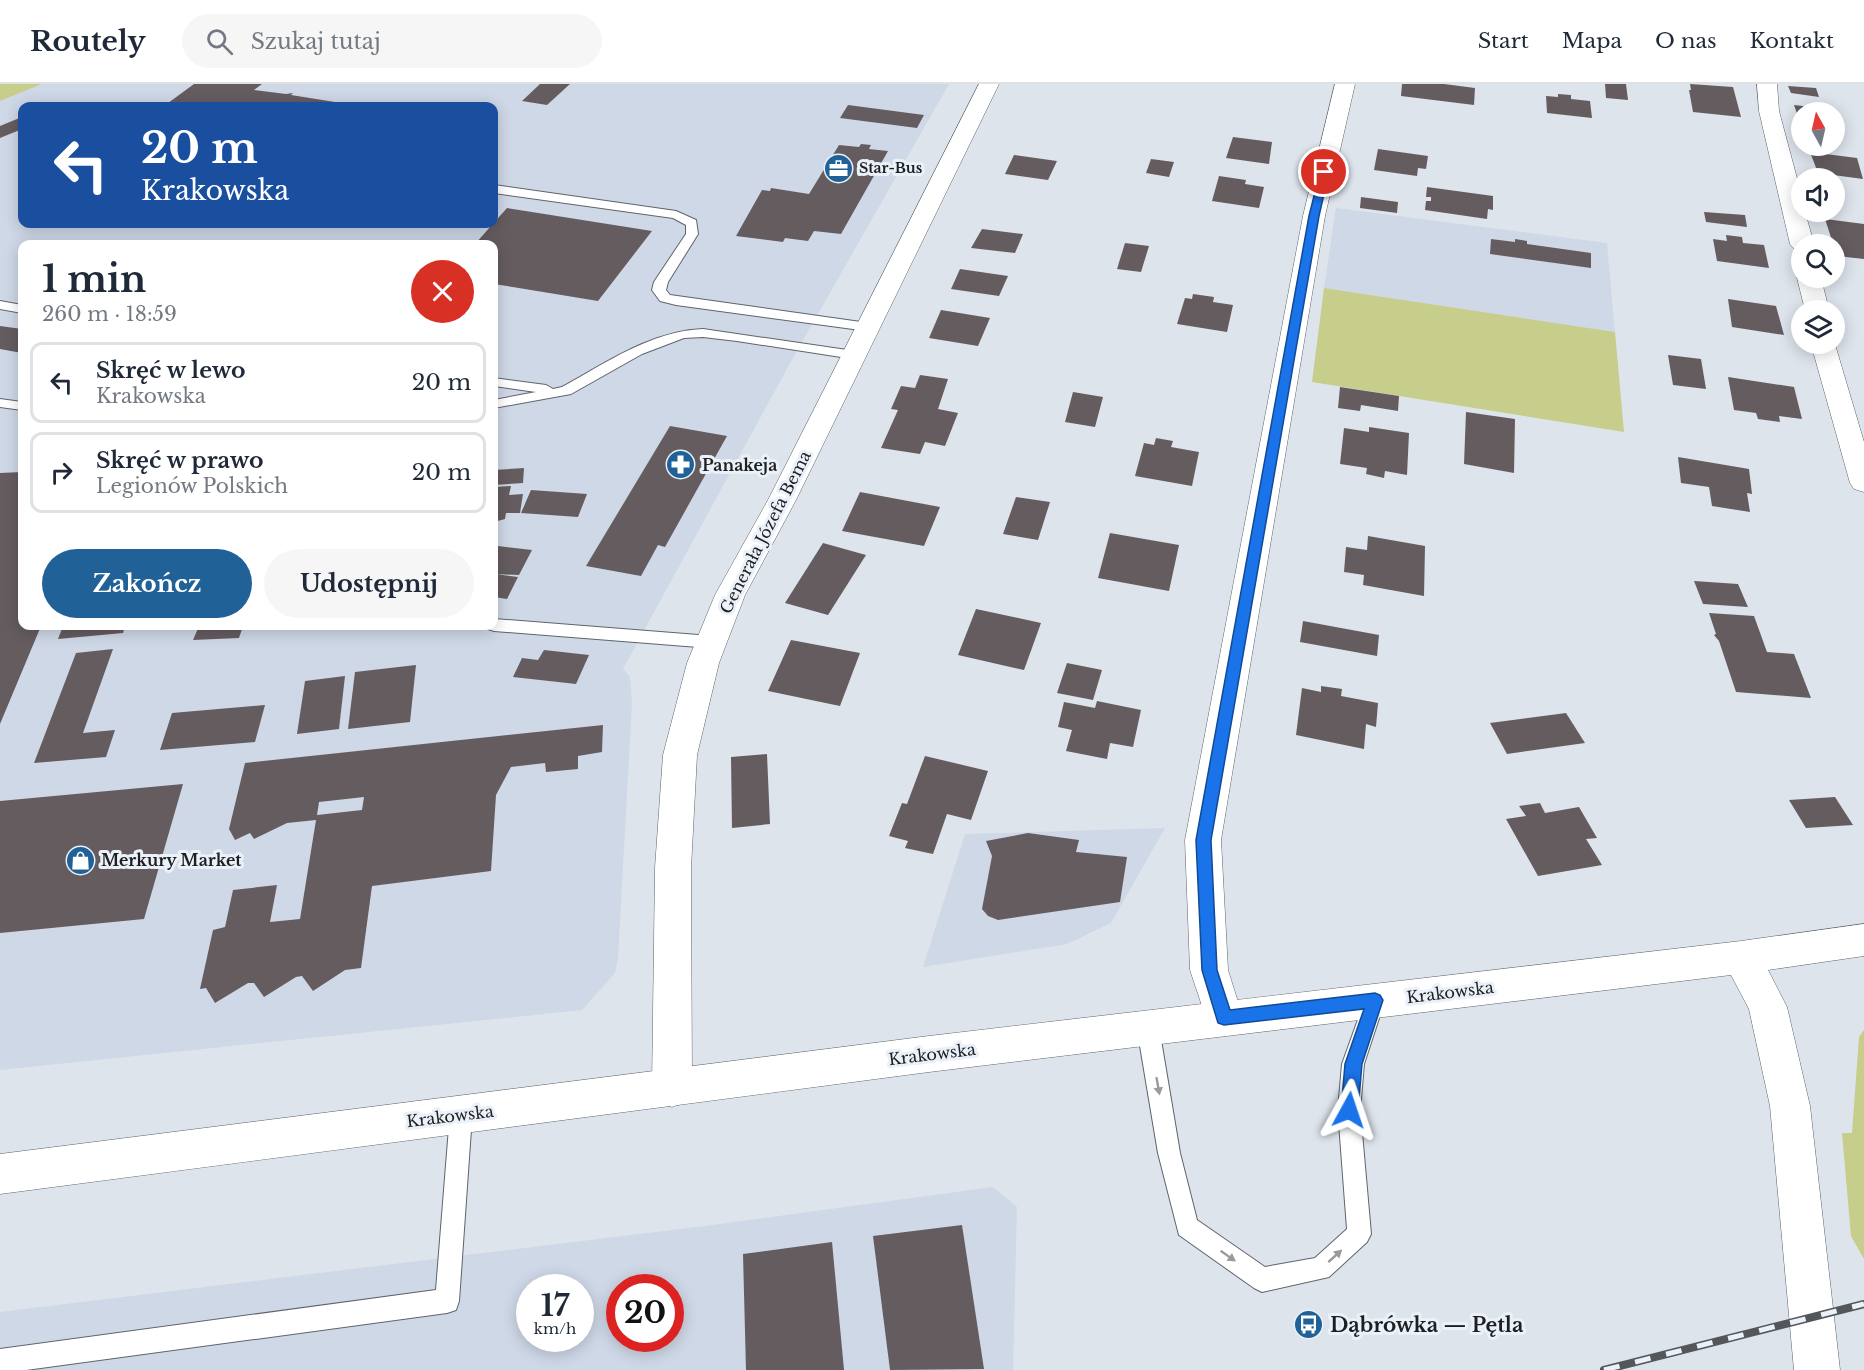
<!DOCTYPE html>
<html lang="pl">
<meta charset="utf-8">
<style>
:root{--surface:#fff;--page:#f6f6f7;--text:#1f2937;--muted:#747a83;--line:#e0e1e3;--accent:#206298}
body{margin:0;font-family:"Libre Baskerville",serif;background:var(--page);color:var(--text);height:100vh;display:flex;flex-direction:column;font-size:22px;white-space:nowrap}
*{box-sizing:border-box;margin:0}
p{font-size:20px;color:var(--muted)}
.icon{flex:none;width:33px;height:33px;fill:none;stroke:currentColor;stroke-width:2;stroke-linecap:round;stroke-linejoin:round}
.map{position:relative;flex:1;overflow:hidden}
.side{position:absolute;left:18px;top:156px;width:480px;height:390px;display:flex;flex-direction:column;background:var(--surface);border-radius:12px;box-shadow:0 3px 15px #0003}
.side>*{flex:none}
.hud{position:absolute;left:18px;top:18px;width:480px;height:126px;border-radius:12px;box-shadow:0 3px 15px #0003;background:#1a4fa0;color:#fff;overflow:hidden}
.needle{width:39px;rotate:352deg}
.buttons{position:absolute;left:1791px;top:18px;display:grid;gap:12px}
.buttons a{display:grid;place-items:center;width:54px;height:54px;border-radius:50%;background:var(--surface);box-shadow:0 3px 15px #0003;font-size:30px}
.speed{position:absolute;left:516px;top:1190px;display:flex;gap:12px;font-size:30px;font-weight:700;text-align:center}
.speed>*{display:grid;place-content:center;width:78px;height:78px;border-radius:50%;background:var(--surface);box-shadow:0 3px 15px #0003;line-height:1}
.speed small{font-size:15px;font-weight:400}
.speed .limit{border:9px solid #d22;background:#fff;color:#111}
.pin{position:absolute;display:grid;place-items:center;width:51px;height:51px;color:#fff;margin:-26px;border:3px solid #fff;border-radius:50%;box-shadow:0 2px 6px #0007}
.me{position:absolute;width:66px;margin:-33px;rotate:5deg;stroke-linejoin:round;filter:drop-shadow(0 0 4px #0008)}
.turn{display:flex;align-items:center;gap:21px;height:126px;padding:0 24px;font-size:27px}
.turn .icon{width:78px;height:78px;stroke-width:2.5}
.turn b{display:block;font-size:42px;line-height:51px}
.round{display:grid;place-items:center;flex:none;width:63px;height:63px;border-radius:32px;background:var(--page)}
.headline{display:flex;align-items:center;justify-content:space-between;height:102px;padding:0 24px}
h1{font-size:36px;font-weight:700;line-height:45px}
.action{display:flex;gap:12px;margin-top:auto;padding:12px 24px}
.action a{flex:1;height:69px;border-radius:36px;background:var(--accent);color:#fff;font-size:24px;font-weight:700;line-height:69px;text-align:center}
.action a+a{background:var(--page);color:var(--text)}
ul{padding:0;list-style:none}
li{display:flex;align-items:center;gap:18px;height:81px;margin:0 12px 9px;padding:0 12px;border:3px solid var(--line);border-radius:12px}
li div{flex:1}
li b{display:block;font-size:22px}
li em{font-style:normal}
header{display:flex;align-items:center;gap:36px;box-sizing:border-box;height:84px;padding:0 30px;background:var(--surface);border-bottom:2px solid var(--line)}
header strong{font-size:28px}
nav{display:flex;gap:33px;margin-inline-start:auto;font-size:21px}
.search{width:420px;height:54px;background:var(--page);display:flex;align-items:center;gap:15px;box-sizing:border-box;padding:0 21px;border-radius:33px;color:var(--muted);font-size:22px}
.map>svg:first-child{display:block}
.built{fill:#cfd8e7;fill-rule:evenodd}
.green{fill:#c7cd8b}
.building{fill:#655c60;fill-rule:evenodd}
.lines{fill:none;stroke-linecap:round;stroke-linejoin:round}
.lane-casing{stroke:#5f646b;stroke-width:2}
.street-casing{stroke:#5f646b;stroke-width:1}
.secondary-casing{stroke:#5f646b;stroke-width:1}
.lane{fill:#fff;fill-rule:evenodd}
.street{fill:#fff;fill-rule:evenodd}
.secondary{fill:#fff;fill-rule:evenodd}
.rail-casing{stroke:#53565b;stroke-width:8}
.rail{stroke:#ebf1f9;stroke-width:5;stroke-dasharray:16;stroke-linecap:butt}
.oneway{fill:#999a9c}
.route{fill:#1a73e8;stroke:#114b97;stroke-width:1.5}
.labels{text-anchor:middle;dominant-baseline:central;stroke-width:6;stroke-linejoin:round;paint-order:stroke}
.far-poi-label{font-size:14px;font-weight:bold;fill:#1d1f22;stroke:#ebf1f9;text-anchor:start}
.poi-label{font-size:16px;font-weight:bold;fill:#1d1f22;stroke:#ebf1f9;text-anchor:start}
.street-label{font-size:16px;fill:#1d1f22;stroke:#ebf1f9}
.near-poi-label{font-size:20px;font-weight:bold;fill:#1d1f22;stroke:#ebf1f9;text-anchor:start}
</style>
<header>
<strong>Routely</strong>
<div class="search"><svg class="icon" aria-label="search" viewBox="0 0 24 24"><circle cx="10" cy="10" r="6"/><path d="M15 15l6 6"/></svg>Szukaj tutaj</div>
<nav><a>Start</a><a>Mapa</a><a>O nas</a><a>Kontakt</a></nav>
</header>
<div class="map">
<svg width="1864" height="1286" viewBox="0 0 1864 1286">
<rect width="100%" height="100%" fill="#dee4ec"/>
<g class="built">
<path d="M42,0H949L794,272L623,585L630,593L632,620L618,873L615,889L582,926L0,986V17ZM22,22H494V140H22ZM22,160H494V542H22Z"/>
<polygon points="1336,124 1607,159 1615,248 1324,204"/>
<polygon points="1165,744 1111,839 1067,860 923,883 965,750"/>
<path d="M993,1103L1017,1123L1013,1286H0V1228L713,1141ZM530,1203H580V1254H530ZM620,1203H670V1254H620Z"/>
</g>
<g class="green">
<polygon points="0,0 42,0 0,17"/>
<polygon points="1324,204 1615,248 1624,348 1312,298"/>
<polygon points="1864,946 1864,1175 1851,1152 1842,1049 1852,1049 1859,953"/>
</g>
<g class="building">
<polygon points="194,0 262,0 254,6 286,10 293,9 291,11 360,22 164,22"/>
<polygon points="540,0 570,0 547,21 522,17"/>
<polygon points="1402,0 1444,0 1475,4 1474,21 1401,12"/>
<polygon points="1605,0 1626,0 1628,16 1606,14"/>
<polygon points="1690,0 1733,3 1741,33 1693,28 1689,6 1691,6"/>
<polygon points="1788,2 1816,4 1819,13 1791,9"/>
<polygon points="1558,10 1571,11 1571,15 1590,17 1592,34 1547,29 1546,12 1558,13"/>
<polygon points="848,21 924,31 917,44 840,34"/>
<polygon points="1794,21 1837,26 1844,44 1834,43 1834,28 1802,28 1801,41"/>
<polygon points="22,33 22,45 0,54 0,42"/>
<polygon points="1233,53 1272,58 1269,80 1226,74"/>
<polygon points="861,60 871,61 869,65 888,67 841,150 814,147 808,157 785,154 783,158 736,152 762,106 770,107 771,104 809,110 839,61 859,63"/>
<polygon points="1378,65 1428,72 1426,85 1418,84 1417,92 1374,86"/>
<polygon points="1810,68 1857,74 1863,95 1818,89"/>
<polygon points="1014,71 1057,77 1048,96 1005,90"/>
<polygon points="1151,75 1174,78 1169,93 1146,89"/>
<polygon points="1219,92 1246,96 1245,100 1264,103 1259,124 1212,117"/>
<polygon points="1427,103 1493,112 1493,126 1488,125 1487,135 1425,126 1426,117 1431,117 1431,113 1426,113"/>
<polygon points="1361,113 1398,118 1397,129 1360,124"/>
<polygon points="507,124 652,147 598,217 494,200 494,160 475,160"/>
<polygon points="1704,128 1745,131 1747,143 1706,138"/>
<polygon points="1825,135 1864,140 1864,175 1837,172"/>
<polygon points="982,145 1023,150 1015,169 971,164"/>
<polygon points="1726,151 1742,153 1743,159 1764,161 1769,184 1717,177 1713,155 1727,157"/>
<polygon points="1491,155 1515,158 1515,155 1527,157 1527,160 1591,169 1591,184 1490,170"/>
<polygon points="1125,159 1149,162 1141,188 1117,185"/>
<polygon points="960,185 1008,192 999,212 951,205"/>
<polygon points="1193,210 1214,213 1213,218 1233,221 1227,248 1177,240 1185,214 1192,215"/>
<polygon points="1728,215 1776,222 1784,251 1732,243"/>
<polygon points="941,226 990,234 978,262 929,254"/>
<polygon points="0,242 22,245 22,269 0,265"/>
<polygon points="1668,271 1701,275 1706,305 1673,301"/>
<polygon points="920,291 948,295 938,325 958,329 945,362 925,358 920,370 881,364 898,326 891,325 901,302 915,304"/>
<polygon points="1728,293 1794,303 1802,335 1779,332 1780,338 1758,335 1756,329 1734,326"/>
<polygon points="1340,303 1399,312 1398,327 1361,321 1360,327 1338,324"/>
<polygon points="1073,308 1103,313 1095,343 1065,338"/>
<polygon points="1466,328 1515,335 1514,389 1464,380"/>
<polygon points="670,342 727,352 665,463 658,461 641,492 586,482"/>
<polygon points="1369,343 1409,349 1407,391 1385,387 1384,394 1366,390 1367,384 1340,380 1344,344 1369,348"/>
<polygon points="1156,354 1173,357 1171,363 1199,368 1192,402 1135,392 1144,359 1154,361"/>
<polygon points="1678,373 1749,385 1752,410 1747,409 1750,428 1712,422 1709,403 1681,399"/>
<polygon points="524,384 523,399 494,401 494,386"/>
<polygon points="22,388 22,542 41,542 0,640 0,389"/>
<polygon points="511,402 509,411 523,410 520,429 506,429 505,435 494,438 494,403"/>
<polygon points="531,406 587,410 578,433 521,429"/>
<polygon points="860,408 940,423 924,462 842,447"/>
<polygon points="1016,413 1050,418 1038,456 1003,450"/>
<polygon points="1110,449 1179,461 1169,507 1098,494"/>
<polygon points="1368,452 1425,462 1424,512 1363,501 1364,491 1344,488 1346,463 1367,466"/>
<polygon points="823,459 866,471 828,531 785,519"/>
<polygon points="498,462 532,466 519,491 495,490 518,493 507,515 494,513 494,470"/>
<polygon points="1694,497 1738,500 1748,523 1703,520"/>
<polygon points="976,525 1041,539 1024,586 958,571"/>
<polygon points="1709,529 1754,532 1767,568 1794,570 1811,614 1736,608 1719,557 1714,551 1716,550"/>
<polygon points="1303,537 1379,551 1377,572 1300,558"/>
<polygon points="63,542 125,542 123,549 58,555"/>
<polygon points="199,542 243,542 239,554 193,556"/>
<polygon points="791,556 860,569 840,622 768,607"/>
<polygon points="113,565 83,649 115,646 106,673 34,679 76,569"/>
<polygon points="544,566 589,571 576,600 513,593 522,574 538,576"/>
<polygon points="1067,579 1102,586 1093,616 1057,609"/>
<polygon points="416,581 410,638 348,645 355,588"/>
<polygon points="345,592 339,645 297,650 305,597"/>
<polygon points="1321,602 1342,605 1341,612 1378,619 1376,643 1366,640 1364,665 1296,651 1302,604 1321,608"/>
<polygon points="1097,617 1141,626 1133,663 1110,659 1107,675 1066,667 1072,646 1058,643 1064,618 1095,624"/>
<polygon points="265,621 255,658 160,666 172,629"/>
<polygon points="1566,629 1585,659 1507,670 1490,639"/>
<path d="M603,641L602,668L578,672V685L546,688L545,679L511,683L496,711L491,787L372,802L361,884L345,886L313,907L302,892L296,893L264,913L254,899H248L215,919L206,904L200,905L213,846L225,843L233,806L277,801L270,838L300,835L316,736L287,739L254,755L250,749L235,756L229,745L245,679ZM364,713L362,726L317,731L319,718Z"/>
<polygon points="767,670 770,740 732,744 731,673"/>
<polygon points="925,672 988,687 971,736 947,730 933,770 905,764 908,757 889,752 902,719 907,720"/>
<polygon points="183,700 144,835 0,849 0,717"/>
<polygon points="1835,713 1853,741 1806,744 1789,716"/>
<polygon points="1540,719 1545,729 1579,723 1597,754 1586,755 1602,781 1538,792 1506,735 1526,732 1519,722"/>
<polygon points="1028,749 1079,756 1076,768 1127,773 1120,818 998,836 988,832 982,825 992,772 986,757"/>
<polygon points="962,1141 984,1285 890,1286 873,1152"/>
<polygon points="832,1158 844,1286 746,1286 743,1170"/>
</g>
<g class="lines">
<defs>
<g id="lane">
<polygon points="494,101 676,127 696,136 698,150 668,198 666,206 670,211 868,239 875,243 868,247 676,221 660,217 652,206 654,198 686,150 686,141 673,134 494,109"/>
<polygon points="0,217 22,221 22,229 0,225"/>
<path d="M703,245L854,267L861,271L854,275L737,257L703,253L684,254L642,270L571,310L494,324V316L536,308L494,302V294L546,301L553,305L562,303C606,279 651,247 703,245Z"/>
<polygon points="0,315 22,318 22,326 0,323"/>
<polygon points="494,535 711,552 717,554 720,558 717,562 711,564 494,547 488,545 486,542 494,542"/>
<polygon points="1375,907 1382,909 1385,916 1364,980 1360,1026 1371,1150 1367,1158 1329,1193 1262,1208 1254,1204 1179,1151 1158,1069 1137,944 1140,937 1148,934 1156,937 1159,944 1180,1069 1197,1136 1265,1183 1315,1174 1347,1145 1338,1026 1342,980 1365,916 1368,909"/>
<polygon points="461,1020 469,1024 472,1031 459,1217 456,1226 447,1229 26,1286 0,1286 0,1265 436,1206 450,1031 453,1024"/>
</g>
<g id="street">
<polygon points="979,0 999,0 796,416 745,511 719,579 697,671 691,784 692,1004 686,1017 672,1023 658,1017 652,1004 655,784 663,671 687,579 715,511 768,416"/>
<polygon points="1335,0 1355,0 1325,132 1221,756 1228,886 1243,934 1238,946 1224,951 1210,946 1190,886 1185,756 1303,132"/>
<polygon points="1757,0 1777,0 1779,27 1802,113 1802,128 1805,128 1814,160 1802,160 1802,167 1794,165 1790,160 1759,27"/>
<polygon points="1802,189 1802,194 1821,194 1829,226 1805,226 1797,194"/>
<polygon points="1834,257 1864,358 1864,408 1854,405 1850,399 1811,260 1834,260"/>
</g>
<polygon id="secondary" points="1864,840 1864,872 1768,886 1787,923 1810,1022 1840,1286 1794,1286 1770,1022 1749,925 1731,891 929,988 0,1110 0,1070 929,952 1741,857"/>
</defs>
<use href="#lane" class="lane-casing"/>
<use href="#street" class="street-casing"/>
<use href="#secondary" class="secondary-casing"/>
<use href="#lane" class="lane"/>
<use href="#street" class="street"/>
<use href="#secondary" class="secondary"/>
<defs>
<polyline id="rail" points="1604,1286 1864,1220"/>
</defs>
<use href="#rail" class="rail-casing"/>
<use href="#rail" class="rail"/>
</g>
<defs><path id="oneway-solid" d="M-6-.8H1V-3.2L6.5 0L1 3.2V.8H-6Z" transform="scale(1.5)"/></defs>
<g class="oneway">
<use href="#oneway-solid" transform="translate(1158 1002) rotate(80)"/>
<use href="#oneway-solid" transform="translate(1228 1172) rotate(35)"/>
<use href="#oneway-solid" transform="translate(1335 1172) rotate(-42)"/>
</g>
<polygon class="route" points="1324,85 1329,88 1319,132 1211,756 1217,886 1230,926 1375,909 1380,911 1383,916 1362,980 1358,1026 1355,1032 1349,1034 1343,1032 1341,1026 1345,980 1364,925 1224,941 1218,939 1202,886 1196,756 1309,132 1320,88"/>
<defs>
<symbol id="office-disc" viewBox="-11 -11 22 22"><circle r="9.5" fill="#206298" stroke="#ebf1f9"/><path d="M-6-3h4V-5.5h4V-3h4V5H-6ZM-1-4.5V-3h2v-1.5ZM-6 0V1H6V0Z" fill="#fff"/></symbol>
<symbol id="pharmacy-disc" viewBox="-11 -11 22 22"><circle r="9.5" fill="#206298" stroke="#ebf1f9"/><path d="M-2-6h4v4h4v4h-4v4h-4v-4h-4v-4h4Z" fill="#fff"/></symbol>
<symbol id="shop-disc" viewBox="-11 -11 22 22"><circle r="9.5" fill="#206298" stroke="#ebf1f9"/><path d="M-5-2.5h2.3a2.7 3.5 0 0 1 5.4 0H5L5.5 6h-11ZM-1.5-2.5h3a1.5 2.3 0 0 0-3 0Z" fill="#fff"/></symbol>
<symbol id="bus-disc" viewBox="-11 -11 22 22"><circle r="9.5" fill="#206298" stroke="#ebf1f9"/><path d="M-5-6H5V4H4V6H2V4H-2V6H-4V4H-5ZM-3.5-4V0h7V-4ZM-3.5 1.2v1.5H-2V1.2ZM2 1.2v1.5H3.5V1.2Z" fill="#fff"/></symbol>
</defs>
<g fill-rule="evenodd">
<use href="#office-disc" x="822" y="68" width="33" height="33"/>
<use href="#pharmacy-disc" x="664" y="364" width="33" height="33"/>
<use href="#shop-disc" x="64" y="760" width="33" height="33"/>
<use href="#bus-disc" x="1292" y="1224" width="33" height="33"/>
</g>
<g class="labels">
<g class="far-poi-label">
<text x="859" y="84">Star-Bus</text>
</g>
<g class="poi-label">
<text x="702" y="381">Panakeja</text>
<text x="101" y="776">Merkury Market</text>
</g>
<g class="street-label">
<text transform="translate(765 448) rotate(-63)">Generała Józefa Bema</text>
<text transform="translate(1450 908) rotate(-7)">Krakowska</text>
<text transform="translate(932 970) rotate(-7)">Krakowska</text>
<text transform="translate(450 1032) rotate(-7)">Krakowska</text>
</g>
<g class="near-poi-label">
<text x="1330" y="1241">Dąbrówka — Pętla</text>
</g>
</g>
</svg>
<div class="buttons">
<a><svg class="needle" viewBox="-14 -14 28 28"><path d="M0-13l5 13h-10z" fill="#e53935"/><path d="M0 13l5-13h-10z" fill="#747a83"/></svg></a>
<a><svg class="icon" aria-label="sound" viewBox="0 0 24 24"><path d="M4 9h4l5-4v14l-5-4H4zM17 9q2 3 0 6"/></svg></a>
<a><svg class="icon" aria-label="search" viewBox="0 0 24 24"><circle cx="10" cy="10" r="6"/><path d="M15 15l6 6"/></svg></a>
<a><svg class="icon" aria-label="layers" viewBox="0 0 24 24"><path d="M12 4l9 5-9 5-9-5zM3 14l9 5 9-5"/></svg></a>
</div>
<div class="speed"><div>17<small>km/h</small></div><div class="limit">20</div></div>
<div class="pin" style="left:1324px;top:88px;background:#d93025"><svg class="icon" aria-label="arrive" viewBox="0 0 24 24"><path d="M6 21V4h12l-3 4 3 4H6"/></svg></div>
<svg class="me" style="left:1349px;top:1026px" viewBox="-20 -20 40 40"><path d="M0-17L14 15 0 8-14 15z" fill="#1a73e8" stroke="#fff" stroke-width="4"/></svg>
<div class="hud">
<div class="turn"><svg class="icon" aria-label="left" viewBox="0 0 24 24"><path d="M17 20v-9H6M10 6l-5 5 5 5"/></svg><div><b>20 m</b>Krakowska</div></div>
</div>
<section class="side">
<div class="headline"><div><h1>1 min</h1><p>260 m · 18:59</p></div><a class="round" style="background:#d93025;color:#fff"><svg class="icon" aria-label="close" viewBox="0 0 24 24"><path d="M6 6l12 12M18 6L6 18"/></svg></a></div>
<ul>
<li><svg class="icon" aria-label="left" viewBox="0 0 24 24"><path d="M17 20v-9H6M10 6l-5 5 5 5"/></svg><div><b>Skręć w lewo</b><p>Krakowska</p></div><em>20 m</em></li>
<li><svg class="icon" aria-label="right" viewBox="0 0 24 24"><path d="M7 20v-9h11M14 6l5 5-5 5"/></svg><div><b>Skręć w prawo</b><p>Legionów Polskich</p></div><em>20 m</em></li>
</ul>
<div class="action"><a>Zakończ</a><a>Udostępnij</a></div>
</section>
</div>
